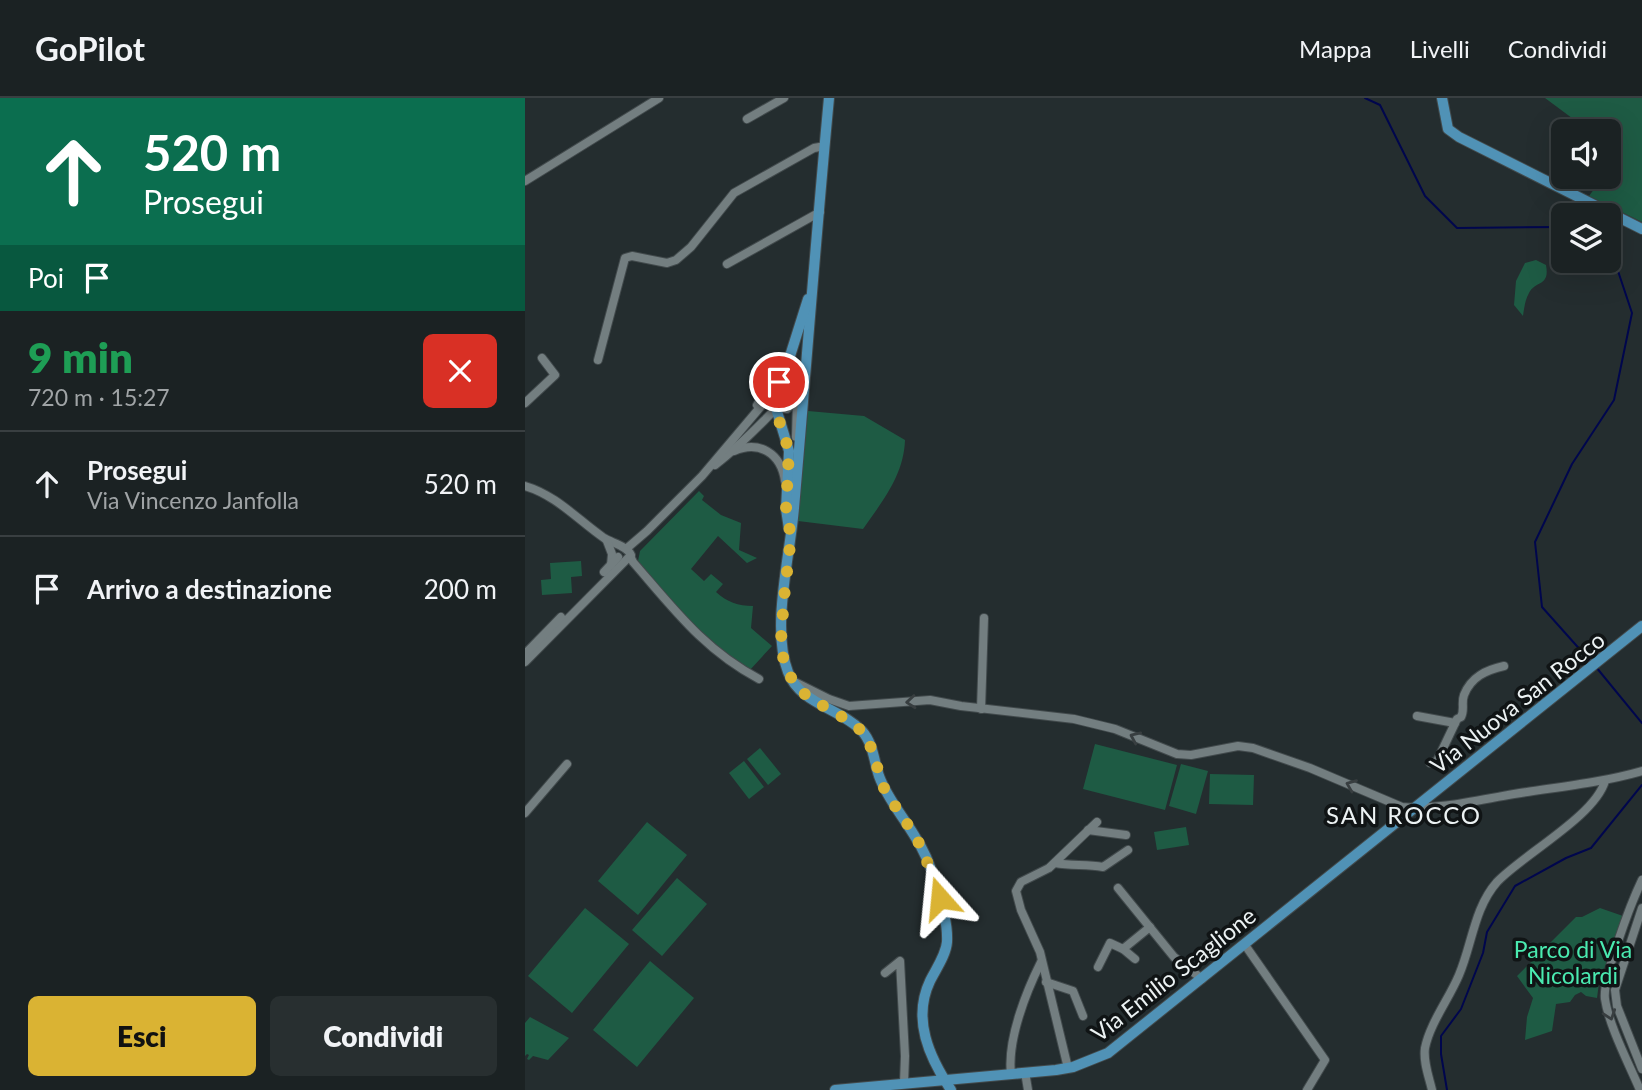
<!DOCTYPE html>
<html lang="it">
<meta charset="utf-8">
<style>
:root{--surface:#1b2223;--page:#282f30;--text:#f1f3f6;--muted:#a0a4a6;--line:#393f41;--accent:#dab333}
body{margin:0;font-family:Lato,sans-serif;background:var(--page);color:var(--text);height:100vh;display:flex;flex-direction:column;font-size:26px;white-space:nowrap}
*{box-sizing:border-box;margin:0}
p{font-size:23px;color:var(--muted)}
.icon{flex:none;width:38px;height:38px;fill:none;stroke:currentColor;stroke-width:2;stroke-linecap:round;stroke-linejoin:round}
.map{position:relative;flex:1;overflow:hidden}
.details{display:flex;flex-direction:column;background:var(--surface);width:525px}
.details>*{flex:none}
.guide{background:#0b6e4f;color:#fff;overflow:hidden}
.buttons{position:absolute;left:1026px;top:21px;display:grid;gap:14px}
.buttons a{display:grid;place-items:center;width:70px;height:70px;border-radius:10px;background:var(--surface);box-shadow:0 7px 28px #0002,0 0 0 2px var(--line);font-size:35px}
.pin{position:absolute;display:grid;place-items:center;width:60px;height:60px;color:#fff;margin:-30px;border:4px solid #fff;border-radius:50%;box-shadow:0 2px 7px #0007}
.me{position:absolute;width:77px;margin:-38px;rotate:342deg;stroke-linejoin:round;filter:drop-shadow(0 0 5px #0008)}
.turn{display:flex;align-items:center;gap:24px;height:147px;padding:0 28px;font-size:32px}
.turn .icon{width:91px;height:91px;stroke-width:2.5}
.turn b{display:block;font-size:49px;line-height:60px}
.then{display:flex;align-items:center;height:66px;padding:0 28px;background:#0003;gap:14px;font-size:26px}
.round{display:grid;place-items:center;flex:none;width:74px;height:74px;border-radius:10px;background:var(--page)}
.headline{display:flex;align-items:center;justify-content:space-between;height:119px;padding:0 28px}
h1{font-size:42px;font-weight:800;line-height:52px;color:#1e9e55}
.primary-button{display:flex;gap:14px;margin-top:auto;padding:14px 28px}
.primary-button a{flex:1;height:80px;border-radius:10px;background:var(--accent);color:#111;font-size:28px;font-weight:800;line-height:80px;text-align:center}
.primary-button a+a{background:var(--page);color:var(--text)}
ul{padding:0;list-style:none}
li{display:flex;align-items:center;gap:21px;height:105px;padding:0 28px;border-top:2px solid var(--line)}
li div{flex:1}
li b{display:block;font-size:26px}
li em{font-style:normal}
header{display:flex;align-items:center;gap:42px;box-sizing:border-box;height:98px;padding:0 35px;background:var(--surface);border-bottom:2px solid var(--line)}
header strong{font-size:33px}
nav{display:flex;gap:38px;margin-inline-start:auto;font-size:24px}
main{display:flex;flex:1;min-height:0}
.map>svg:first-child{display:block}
.green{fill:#1e5b44}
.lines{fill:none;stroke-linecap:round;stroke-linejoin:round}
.stream{stroke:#00064d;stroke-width:2}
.minor-casing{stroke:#424a4c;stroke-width:10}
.major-casing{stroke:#424a4c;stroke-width:12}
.minor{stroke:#737e80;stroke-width:8}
.major{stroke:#5092b6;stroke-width:10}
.oneway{stroke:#383e40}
.route{stroke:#dab333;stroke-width:12;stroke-dasharray:0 21.6}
.labels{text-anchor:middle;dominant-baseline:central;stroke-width:7;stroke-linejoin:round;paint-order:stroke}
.street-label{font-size:23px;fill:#ecf2f3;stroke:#101415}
.park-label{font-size:23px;fill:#4aeab0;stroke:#101415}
.neighbourhood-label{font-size:24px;letter-spacing:2px;fill:#ecf2f3;stroke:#101415}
</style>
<header>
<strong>GoPilot</strong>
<nav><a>Mappa</a><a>Livelli</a><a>Condividi</a></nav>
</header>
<main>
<section class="details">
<div class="guide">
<div class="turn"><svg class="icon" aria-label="ahead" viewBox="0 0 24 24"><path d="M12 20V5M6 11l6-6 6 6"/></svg><div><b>520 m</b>Prosegui</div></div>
<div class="then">Poi<svg class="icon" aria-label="arrive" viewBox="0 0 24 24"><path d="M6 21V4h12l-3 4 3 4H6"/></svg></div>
</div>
<div class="headline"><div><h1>9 min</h1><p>720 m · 15:27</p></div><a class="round" style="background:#d93025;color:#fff"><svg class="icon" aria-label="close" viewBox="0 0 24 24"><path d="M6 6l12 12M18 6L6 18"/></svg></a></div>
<ul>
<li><svg class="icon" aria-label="ahead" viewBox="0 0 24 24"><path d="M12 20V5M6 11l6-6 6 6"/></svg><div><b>Prosegui</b><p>Via Vincenzo Janfolla</p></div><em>520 m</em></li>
<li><svg class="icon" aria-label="arrive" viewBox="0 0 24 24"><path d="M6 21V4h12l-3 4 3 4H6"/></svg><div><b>Arrivo a destinazione</b></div><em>200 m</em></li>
</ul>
<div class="primary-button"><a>Esci</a><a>Condividi</a></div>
</section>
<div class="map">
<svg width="1117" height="992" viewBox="0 0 1117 992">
<rect width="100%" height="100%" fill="#242d2f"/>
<g class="green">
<polygon points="1020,0 1117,0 1117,124 1064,98 1078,79 1083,79 1083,71 1088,63 1083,58 1083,33 1060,33 1055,26"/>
<path d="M1011,162L1021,167C1025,189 1011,182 1004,195C1000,202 999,211 998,218L989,207L991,183L1000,165Z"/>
<path d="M283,313L339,318L380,342C379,377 357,404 338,431L273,423Z"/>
<path d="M174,393L179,398L177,402L196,417L216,425L214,452L232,460L222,465L193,438L166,471L179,483L186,476L198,486L191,494C202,504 213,508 228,508L226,530L247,548L224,573L187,547L124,480L113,463L115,453Z"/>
<polygon points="56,463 57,478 46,479 47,495 17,497 16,482 26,481 25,465"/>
<polygon points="570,646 652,667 640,712 558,691"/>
<polygon points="235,650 256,676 243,687 222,661"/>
<polygon points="219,663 239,689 224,701 204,675"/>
<polygon points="656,666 683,673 671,716 644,708"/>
<polygon points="685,676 729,677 728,707 684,706"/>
<polygon points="122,724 162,757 113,817 73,783"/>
<polygon points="661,729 664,747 632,752 629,734"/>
<polygon points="152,780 182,806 137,858 107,832"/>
<polygon points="60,810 104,846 47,915 3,878"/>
<polygon points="1075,810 1098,818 1074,885 1072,900 1061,898 1056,894 1050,897 1045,904 1031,906 1027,933 1000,942 1002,919 1008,900 992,878 1051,819 1057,819"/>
<polygon points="125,863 169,900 112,969 68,932"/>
<polygon points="5,919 44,940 23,962 8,958 4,962 2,961 4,957 2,956 0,958 0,925"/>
</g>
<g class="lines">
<g class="stream">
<polyline points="840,0 855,7 900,98 932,130 1038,129"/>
<polyline points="1067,565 1017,509 1010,444 1047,366 1089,302 1107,215 1090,164 1083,159"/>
<polyline points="1071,569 1117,625"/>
<polyline points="922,992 916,956 916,938 936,911 958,855 962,834 990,788 1041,760 1066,750 1117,687"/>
</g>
<defs>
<g id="minor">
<polyline points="222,21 259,0"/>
<polyline points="0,83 134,0"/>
<polyline points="202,166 295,114"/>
<polyline points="73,262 100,160 107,158 142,165 151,162 166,149 209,95 289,50 300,48"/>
<polyline points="0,305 30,277 17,260"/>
<polyline points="232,307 256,267"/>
<polyline points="250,309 262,311 271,303"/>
<path d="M209,353C234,342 256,355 260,383"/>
<path d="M190,367C211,351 270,296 279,273"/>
<path d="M0,388C31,397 53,422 79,440C87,445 102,448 106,457L0,564"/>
<polyline points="82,443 87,456 86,467"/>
<polyline points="101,451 122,433 177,378 249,293 256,288 264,288 270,294 272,301 271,339"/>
<path d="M105,458L108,464C148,510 179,552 234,581"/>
<polyline points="79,474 93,459"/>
<polyline points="0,556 36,519"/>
<path d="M272,585L304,601L324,608L405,602L436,608L549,621L590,631L652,656L666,657L713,648L728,650L785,670L877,709C914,712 953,702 989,696C1032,689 1075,685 1117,673"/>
<polyline points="456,611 459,520"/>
<polyline points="892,618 930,625"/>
<path d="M905,665L912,663L932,621L936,619C940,612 936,605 939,597C946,579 961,572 979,568"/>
<polyline points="0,715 42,666"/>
<polyline points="563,732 601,737"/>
<path d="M530,765C547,768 561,766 578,769L603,752"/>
<polyline points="593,790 649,859 677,881"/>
<polyline points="1117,810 1090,892 1092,908 1117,971"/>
<polyline points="720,847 800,962 782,992"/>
<polyline points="598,851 610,861"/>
<polyline points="573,869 585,845 598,851 625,829"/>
<polyline points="360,875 375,863 380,958 379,985"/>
<polyline points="521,884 548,893 558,918"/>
<polyline points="543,970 515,854 496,812 491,793 496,784 524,770 572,724"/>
<polyline points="500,974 503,992"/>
<path d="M486,976C482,942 501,894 516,864"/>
<path d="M907,992C904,979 898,964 900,950C905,925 924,901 934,877C947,847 949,810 972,784C999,756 1070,718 1080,683"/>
<path d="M1115,992C1104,966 1084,928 1080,901C1077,880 1107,803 1117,782"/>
</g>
<g id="major">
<path d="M304,0C291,137 281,273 269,410C265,458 246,530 263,574C275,606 315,610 337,633C348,645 349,663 354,678C362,700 377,717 389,737C399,752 406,769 411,786C416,803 423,825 422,844C421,857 411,871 405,883C387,921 404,959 426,992"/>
<polyline points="917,0 923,31 934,39 1117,131"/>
<polyline points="264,431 261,411 264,353 247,297 265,258 283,201"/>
<polyline points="310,992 531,972 548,969 583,955 1117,528"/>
</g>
</defs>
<use href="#minor" class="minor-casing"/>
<use href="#major" class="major-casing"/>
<use href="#minor" class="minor"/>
<use href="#major" class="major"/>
</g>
<defs><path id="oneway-chevron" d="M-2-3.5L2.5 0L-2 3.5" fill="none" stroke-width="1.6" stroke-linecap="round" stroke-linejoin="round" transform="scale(1.75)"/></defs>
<g class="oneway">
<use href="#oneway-chevron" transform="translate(386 604) rotate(175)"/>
<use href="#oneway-chevron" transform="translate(610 639) rotate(-156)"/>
<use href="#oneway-chevron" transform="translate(826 687) rotate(-158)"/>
<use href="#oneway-chevron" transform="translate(1085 917) rotate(71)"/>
</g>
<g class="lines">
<polyline class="route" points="254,284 247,301 264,353 261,411 266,439 259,500 256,542 258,559 265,578 273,590 283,599 324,623 337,633 344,644 360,693 391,739 400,758 415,800"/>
</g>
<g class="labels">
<g class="street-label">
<text transform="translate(992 604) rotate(-38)">Via Nuova San Rocco</text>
<text transform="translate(648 876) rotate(-38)">Via Emilio Scaglione</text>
</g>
<g class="park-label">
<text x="1048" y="851">Parco di Via<tspan x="1048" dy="26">Nicolardi</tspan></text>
</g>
<g class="neighbourhood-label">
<text x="879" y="716">SAN ROCCO</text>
</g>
</g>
</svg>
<div class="buttons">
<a><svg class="icon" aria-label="sound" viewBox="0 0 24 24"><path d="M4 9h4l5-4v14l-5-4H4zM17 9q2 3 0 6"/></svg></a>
<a><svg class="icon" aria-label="layers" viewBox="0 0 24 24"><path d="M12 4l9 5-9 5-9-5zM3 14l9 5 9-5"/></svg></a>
</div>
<div class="pin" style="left:254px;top:284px;background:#d93025"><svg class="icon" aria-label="arrive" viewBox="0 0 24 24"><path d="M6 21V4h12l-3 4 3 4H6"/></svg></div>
<svg class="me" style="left:415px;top:800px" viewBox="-20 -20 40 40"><path d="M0-17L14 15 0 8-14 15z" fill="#dab333" stroke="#fff" stroke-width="4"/></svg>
</div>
</main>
